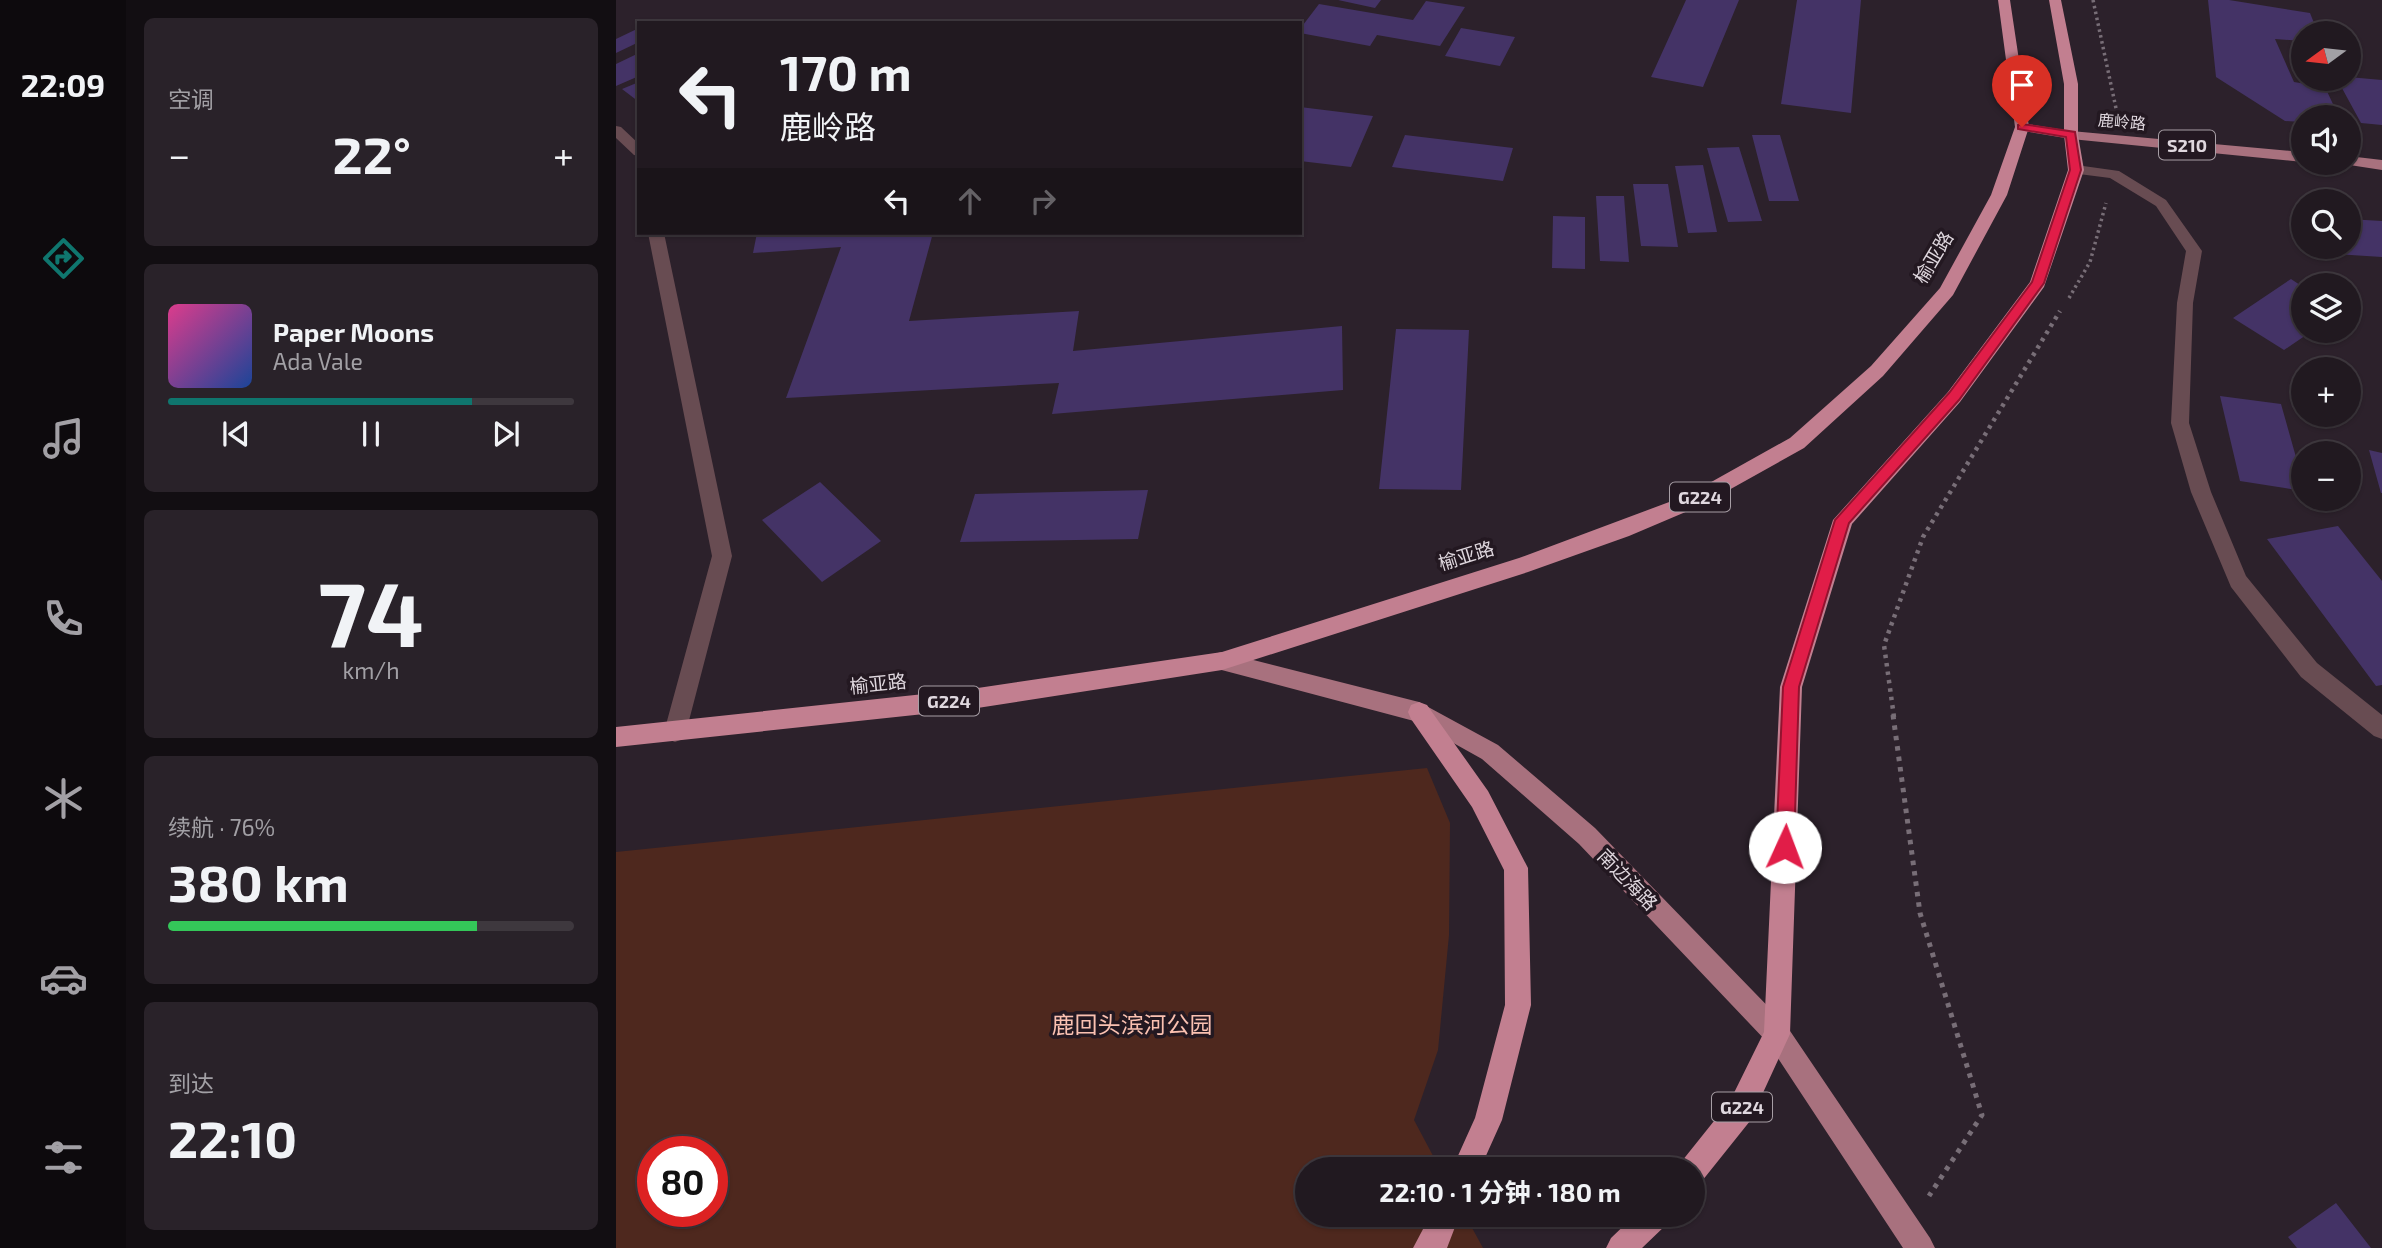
<!DOCTYPE html>
<html lang="zh">
<head>
<meta charset="utf-8">
<style>
  body { margin:0; font-family:"Exo 2","Noto Sans SC",sans-serif; background:#292229; color:#f1f3f6; height:100vh; display:flex; flex-direction:column; font-size:26px; white-space:nowrap }
  * { box-sizing:border-box; margin:0 }
  p { font-size:23px; color:#a2a0a5 }
  .icon { flex:none; width:38px; height:38px; fill:none; stroke:currentColor; stroke-width:2; stroke-linecap:round; stroke-linejoin:round }
  .map { position:relative; flex:1; overflow:hidden }
  .details { display:flex; flex-direction:column; gap:18px; padding:18px; background:#120e12; width:490px }
  .details>* { flex:none }
  .banner { position:absolute; left:21px; top:21px; width:665px; height:214px; border-radius:0px; box-shadow:0 2px 5px #0004,0 0 0 2px #3e383e; background:#211920; color:#f1f3f6; overflow:hidden }
  .needle { width:46px; rotate:255deg }
  .fabs { position:absolute; left:1675px; top:21px; display:grid; gap:14px }
  .fabs a { display:grid; place-items:center; width:70px; height:70px; border-radius:50%; background:#211920; box-shadow:0 2px 5px #0004,0 0 0 2px #3e383e; font-size:35px }
  .speed { position:absolute; left:21px; top:1136px; display:flex; gap:14px; font-size:35px; font-weight:700; text-align:center }
  .speed>* { display:grid; place-content:center; width:91px; height:91px; border-radius:50%; background:#211920; box-shadow:0 2px 5px #0004,0 0 0 2px #3e383e; line-height:1 }
  .speed .limit { border:10px solid #d22; background:#fff; color:#111 }
  .pin { position:absolute; display:grid; place-items:center; width:60px; height:60px; color:#fff; margin:-72px -30px; border-radius:50% 50% 50% 0; rotate:-45deg; box-shadow:0 0 7px #0007 }
  .pin .icon { rotate:45deg }
  .me { position:absolute; width:77px; margin:-38px; rotate:2deg; stroke-linejoin:round; filter:drop-shadow(0 0 5px #0008) }
  .turn { display:flex; align-items:center; gap:24px; height:147px; padding:0 28px; font-size:32px }
  .turn .icon { width:91px; height:91px; stroke-width:2.5 }
  .turn b { display:block; font-size:49px; line-height:60px }
  .lanes { display:flex; align-items:center; height:66px; padding:0 28px; background:#0003; justify-content:center; gap:35px; direction:ltr }
  .lanes .off { opacity:.35 }
  .big { font-size:52px; font-weight:700; line-height:1.1 }
  .details .widget { flex:1; display:flex; flex-direction:column; justify-content:center; gap:10px; min-width:0; padding:0 24px; border-radius:10px; background:#292229 }
  .details .dial { align-items:center; gap:0 }
  .dial b { font-size:91px; line-height:1 }
  .song { display:flex; align-items:center; gap:21px }
  .cover { width:84px; height:84px; border-radius:10px; background:linear-gradient(135deg,hsl(330 70% 55%),hsl(220 70% 35%)) }
  .played { height:7px; border-radius:4px; background:linear-gradient(90deg,#0f766e 75%,#3e383e 75%) }
  .keys { display:flex; justify-content:space-around; direction:ltr }
  .heat { display:flex; justify-content:space-between; align-items:center; font-size:38px; direction:ltr }
  .charge { height:10px; border-radius:5px; background:linear-gradient(90deg,#34c759 76%,#3e383e 0) }
  .trip { position:absolute; left:679px; top:1157px; width:410px; height:70px; border-radius:35px; background:#211920; box-shadow:0 2px 5px #0004,0 0 0 2px #3e383e; font-weight:700; line-height:70px; text-align:center }
  main { display:flex; flex:1; min-height:0 }
  .tab-bar { display:flex; flex-direction:column; width:126px; justify-content:space-around; align-items:center; background:#0d0a0d; color:#a2a0a5 }
  .tab-bar .icon { width:49px; height:49px }
  .tab-bar .current { color:#0f766e }
  .tab-bar b { font-size:32px; color:#f1f3f6 }
  .map>svg:first-child { display:block }
  .green { fill:#4e281e; fill-rule:evenodd }
  .building { fill:#436 }
  .lines { fill:none; stroke-linecap:round; stroke-linejoin:round }
  .path-far2 { stroke:#786e77; stroke-width:3.5; stroke-dasharray:2.5 3.5; stroke-linecap:butt }
  .path-far1 { stroke:#786e77; stroke-width:4.5; stroke-dasharray:3.5 5; stroke-linecap:butt }
  .path { stroke:#786e77; stroke-width:5; stroke-dasharray:4.5 6; stroke-linecap:butt }
  .minor { fill:#684c52; fill-rule:evenodd }
  .major { fill:#a8717e; fill-rule:evenodd }
  .highway { fill:#c27f90; fill-rule:evenodd }
  .route { fill:#e11d48; stroke:#92132f; stroke-width:2 }
  .labels { text-anchor:middle; dominant-baseline:central; stroke-width:7; stroke-linejoin:round; paint-order:stroke }
  .far-street-label { font-size:16px; fill:#dfd7de; stroke:#231821 }
  .shield { fill:#231821; stroke:#a79ea5; stroke-width:2 }
  .shield-label { font-size:18px; font-weight:bold; fill:#dfd7de }
  .street-label { font-size:19px; fill:#dfd7de; stroke:#231821 }
  .near-park-label { font-size:23px; fill:#fac1b1; stroke:#231821 }
</style>
</head>
<body>
<main>
<nav class="tab-bar">
<b>22:09</b>
<svg class="icon current" aria-label="directions" viewBox="0 0 24 24"><path d="M12 3l9 9-9 9-9-9zM9 14v-3h6M13 9l2 2-2 2"/></svg>
<svg class="icon" aria-label="music" viewBox="0 0 24 24"><path d="M9 18V5l10-2v13"/><circle cx="6" cy="18" r="3"/><circle cx="16" cy="16" r="3"/></svg>
<svg class="icon" aria-label="phone" viewBox="0 0 24 24"><path d="M5 4h4l2 5-3 2q2 4 5 5l2-3 5 2v4C11 20 4 13 5 4z"/></svg>
<svg class="icon" aria-label="climate" viewBox="0 0 24 24"><path d="M12 3v18M4 7l16 10M4 17L20 7"/></svg>
<svg class="icon" aria-label="car" viewBox="0 0 24 24"><path d="M5 17H2v-5l4-1 3-4h7l3 4 3 1v5h-3M9 17h6M6 11h13"/><circle cx="7" cy="17" r="2"/><circle cx="17" cy="17" r="2"/></svg>
<svg class="icon" aria-label="filters" viewBox="0 0 24 24"><path d="M4 7h16M4 17h16"/><circle cx="9" cy="7" r="2"/><circle cx="15" cy="17" r="2"/></svg>
</nav>
<section class="details">
<div class="widget"><p>空调</p>
<div class="heat"><a>−</a><b class="big">22°</b><a>+</a></div>
</div>
<div class="widget">
<div class="song"><i class="cover"></i><div><b>Paper Moons</b><p>Ada Vale</p></div></div>
<div class="played"></div>
<div class="keys"><svg class="icon" aria-label="previous" viewBox="0 0 24 24"><path d="M18 5L8 12l10 7zM5 5v14"/></svg><svg class="icon" aria-label="pause" viewBox="0 0 24 24"><path d="M8 5v14M16 5v14"/></svg><svg class="icon" aria-label="next" viewBox="0 0 24 24"><path d="M6 5l10 7-10 7zM19 5v14"/></svg></div>
</div>
<div class="widget dial"><b>74</b><p>km/h</p></div>
<div class="widget"><p>续航 · 76%</p><b class="big">380 km</b><div class="charge"></div></div>
<div class="widget"><p>到达</p><b class="big">22:10</b></div>
</section>
<div class="map">
<svg width="1766" height="1248" viewBox="0 0 1766 1248">
  <rect width="100%" height="100%" fill="#2c212b"/>
  <path class="green" d="M811 768 834 823 833 935 822 1050 798 1120 824 1169H691V1214L849 1215 867 1248H0V852ZM37 1152H96V1211H37Z"/>
  <path class="building" d="M722 0H765L759 8Z
    M1070 0H1123L1087 87 1035 77Z
    M1181 0H1245L1235 113 1165 104Z
    M1592 0H1613L1694 13 1702 33H1687V41L1659 39 1678 82 1709 87 1723 117H1687V122L1669 121 1600 77Z
    M810 1 849 7 824 46 761 35 754 46 684 33V29L703 4 797 20Z
    M23 28V42L0 53V39Z
    M845 28 899 37 884 66 829 56Z
    M23 53V76L0 86V64Z
    M1732 77 1766 80V125L1745 123 1721 79Z
    M23 82V102L6 89Z
    M684 107 757 116 735 167 684 161Z
    M789 135 897 148 887 181 776 167Z
    M1136 135H1164L1183 201H1153Z
    M1123 147 1146 221 1112 222 1091 148Z
    M1087 165 1101 232 1072 233 1059 166Z
    M1017 184H1052L1062 247 1025 246Z
    M980 196H1008L1013 262 984 261Z
    M937 216 969 217V269L936 268Z
    M1732 219 1766 221V257L1719 254 1715 247H1732Z
    M141 233H317L293 321 463 311 457 351 726 326 727 390 436 414 443 383 170 398 225 247 137 253Z
    M1675 279 1687 287V331H1696L1668 350 1617 318Z
    M780 329 853 330 845 490 763 489Z
    M1604 396 1665 404 1687 482V491L1624 481Z
    M1753 450 1766 453V493H1765Z
    M204 482 265 541 206 582 146 520Z
    M532 490 522 539 344 542 359 494Z
    M1722 526 1766 581V685L1760 686 1651 539Z
    M1720 1203 1755 1248H1681L1672 1237Z"/>
  <g class="lines">
    <path class="path-far2" d="M1477 0 1501 113
      M1453 298 1474 262 1490 203"/>
    <path class="path-far1" d="M1278 717 1268 645 1307 537 1444 311"/>
    <path class="path" d="M1277 715 1304 913 1366 1115 1313 1196"/>
    <path class="minor" d="M0 126 5 127 23 144V156L18 155 0 138Z
      M1460 165 1503 171 1550 200 1586 251 1577 303 1573 423 1595 492 1630 576 1701 663 1766 715V739L1758 736 1685 677 1615 587 1575 492 1555 423 1561 303 1570 251 1540 206 1494 178 1455 173 1452 170Z
      M32 233H48L116 556 70 732 67 739 59 742 51 739 48 732 96 556Z"/>
    <path class="major" d="M1406 123 1455 131 1687 152V162L1455 139 1401 130 1399 127Z
      M1732 156 1766 160V170L1727 164 1732 163Z
      M606 652 803 702 882 745 979 828 1170 1025 1314 1238 1319 1248H1287L1152 1043 963 844 866 759 798 721 598 668 595 661 598 654Z"/>
    <path class="highway" d="M1382 0H1394L1413 127 1391 195 1337 295 1267 376 1188 448 1086 505 1013 536 912 572 606 670 355 709 0 747V727L355 689 606 652 903 558 1072 495 1174 438 1255 366 1324 288 1375 195 1399 127Z
      M1433 0H1445L1462 84V135L1468 170 1428 287 1344 402 1236 524 1186 687 1174 1034 1134 1121 1086 1181 1076 1185V1169H1063L1066 1161 1114 1101 1148 1032 1164 687 1217 520 1332 392 1414 282 1452 170 1448 135V84Z
      M803 702 811 705 872 791 912 868 915 1005 886 1120 864 1169H836L859 1118 889 1005 888 870 856 807 795 719 792 712 795 705Z
      M815 1214H844L831 1248H797Z
      M1020 1214H1055L1051 1224 1026 1248H990L995 1238Z"/>
  </g>
  <path class="route" d="M1406 124 1459 132 1465 170 1428 283 1343 400 1233 523 1183 687 1178 847 1175 853 1169 856 1162 853 1160 847 1167 687 1219 520 1333 393 1416 282 1454 170 1450 137 1402 129V125Z"/>
  <g class="labels">
    <g class="far-street-label">
      <text transform="translate(1506 121) rotate(5)">鹿岭路</text>
    </g>
    <g class="shield">
      <rect x="1543" y="130.5" width="56" height="29" rx="5"/>
      <rect x="1054" y="482.5" width="60" height="29" rx="5"/>
      <rect x="303" y="686.5" width="60" height="29" rx="5"/>
      <rect x="1096" y="1092.5" width="60" height="29" rx="5"/>
    </g>
    <g class="shield-label">
      <text x="1571" y="145">S210</text>
      <text x="1084" y="497">G224</text>
      <text x="333" y="701">G224</text>
      <text x="1126" y="1107">G224</text>
    </g>
    <g class="street-label">
      <text transform="translate(1317 257) rotate(-59)">榆亚路</text>
      <text transform="translate(850 555) rotate(-17)">榆亚路</text>
      <text transform="translate(262 683) rotate(-6)">榆亚路</text>
      <text transform="translate(1012 879) rotate(46)">南边海路</text>
    </g>
    <g class="near-park-label">
      <text x="516" y="1024">鹿回头滨河公园</text>
    </g>
  </g>
</svg>
<div class="fabs">
<a><svg class="needle" viewBox="-14 -14 28 28"><path d="M0-13l5 13h-10z" fill="#e53935"/><path d="M0 13l5-13h-10z" fill="#a2a0a5"/></svg></a>
<a><svg class="icon" aria-label="sound" viewBox="0 0 24 24"><path d="M4 9h4l5-4v14l-5-4H4zM17 9q2 3 0 6"/></svg></a>
<a><svg class="icon" aria-label="search" viewBox="0 0 24 24"><circle cx="10" cy="10" r="6"/><path d="M15 15l6 6"/></svg></a>
<a><svg class="icon" aria-label="layers" viewBox="0 0 24 24"><path d="M12 4l9 5-9 5-9-5zM3 14l9 5 9-5"/></svg></a>
<a>+</a>
<a>−</a>
</div>
<div class="speed"><div class="limit">80</div></div>
<div class="pin" style="left:1406px;top:127px;background:#d93025"><svg class="icon" aria-label="arrive" viewBox="0 0 24 24"><path d="M6 21V4h12l-3 4 3 4H6"/></svg></div>
<svg class="me" style="left:1169px;top:847px" viewBox="-20 -20 40 40"><circle r="19" fill="#fff"/><path d="M0-13L10 11 0 6-10 11z" fill="#e11d48"/></svg>
<div class="trip">22:10 · 1 分钟 · 180 m</div>
<div class="banner">
<div class="turn"><svg class="icon" aria-label="left" viewBox="0 0 24 24"><path d="M17 20v-9H6M10 6l-5 5 5 5"/></svg><div><b>170 m</b>鹿岭路</div></div>
<div class="lanes"><svg class="icon" aria-label="left" viewBox="0 0 24 24"><path d="M17 20v-9H6M10 6l-5 5 5 5"/></svg><svg class="icon off" aria-label="ahead" viewBox="0 0 24 24"><path d="M12 20V5M6 11l6-6 6 6"/></svg><svg class="icon off" aria-label="right" viewBox="0 0 24 24"><path d="M7 20v-9h11M14 6l5 5-5 5"/></svg></div>
</div>
</div>
</main>
</body>
</html>
